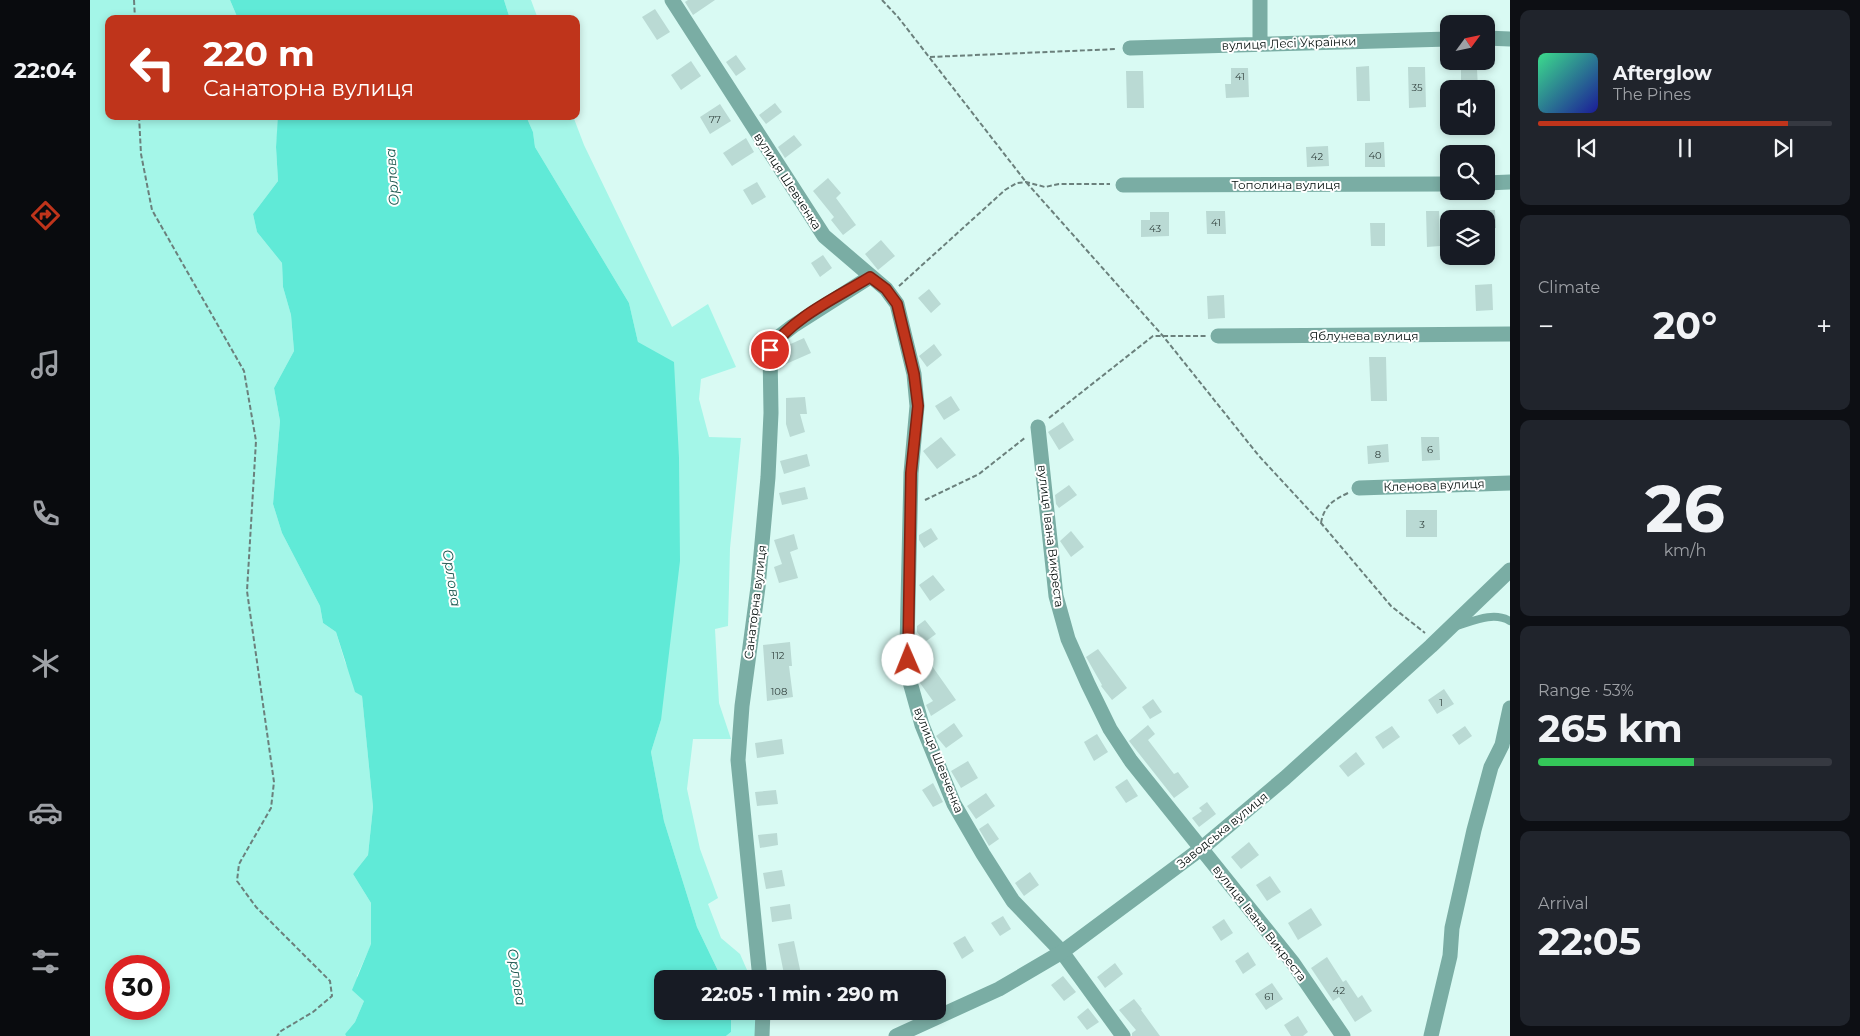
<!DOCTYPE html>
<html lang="en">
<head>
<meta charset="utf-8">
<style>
  body { margin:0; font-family:Montserrat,sans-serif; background:#20242c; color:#f1f3f6; height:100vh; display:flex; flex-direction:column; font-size:19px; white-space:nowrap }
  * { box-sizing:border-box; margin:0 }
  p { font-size:16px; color:#9ea1a6 }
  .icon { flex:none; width:28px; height:28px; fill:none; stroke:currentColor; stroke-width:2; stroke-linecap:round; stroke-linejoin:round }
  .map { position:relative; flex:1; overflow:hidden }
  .panel { display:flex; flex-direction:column; gap:10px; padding:10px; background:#0d0f14; width:350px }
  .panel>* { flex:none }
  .guide { position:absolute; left:15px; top:15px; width:475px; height:105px; border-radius:10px; box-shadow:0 2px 8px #0003; background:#bf341b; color:#fff; overflow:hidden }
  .needle { width:32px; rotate:57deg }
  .controls { position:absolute; left:1350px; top:15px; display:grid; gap:10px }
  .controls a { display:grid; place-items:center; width:55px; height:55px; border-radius:10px; background:#171b24; box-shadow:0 2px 8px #0003; font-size:25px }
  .speed { position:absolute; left:15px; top:955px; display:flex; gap:10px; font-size:25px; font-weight:700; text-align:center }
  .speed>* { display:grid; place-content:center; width:65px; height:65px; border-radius:50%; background:#171b24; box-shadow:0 2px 8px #0003; line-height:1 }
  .speed .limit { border:8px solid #d22; background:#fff; color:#111 }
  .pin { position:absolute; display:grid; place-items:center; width:42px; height:42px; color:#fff; margin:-21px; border:2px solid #fff; border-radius:50%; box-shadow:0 1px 5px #0007 }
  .me { position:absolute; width:55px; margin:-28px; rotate:359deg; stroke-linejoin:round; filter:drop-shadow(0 0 4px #0008) }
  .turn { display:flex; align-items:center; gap:18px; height:105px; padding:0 15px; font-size:22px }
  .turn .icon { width:65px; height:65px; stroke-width:2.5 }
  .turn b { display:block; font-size:35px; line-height:42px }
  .big { font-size:38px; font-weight:700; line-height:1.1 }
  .panel .card { flex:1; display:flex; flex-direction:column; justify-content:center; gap:8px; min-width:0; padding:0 18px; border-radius:10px; background:#20242c }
  .panel .dial { align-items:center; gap:0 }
  .dial b { font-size:65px; line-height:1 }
  .song { display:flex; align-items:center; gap:15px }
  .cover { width:60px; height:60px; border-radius:8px; background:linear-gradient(135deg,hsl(150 70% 55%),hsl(240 70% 35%)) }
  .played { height:5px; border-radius:2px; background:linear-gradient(90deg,#bf341b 85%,#363941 85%) }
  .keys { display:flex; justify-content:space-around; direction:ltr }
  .heat { display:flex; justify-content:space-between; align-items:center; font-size:28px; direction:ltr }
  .charge { height:8px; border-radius:4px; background:linear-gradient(90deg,#34c759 53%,#363941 0) }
  .trip { position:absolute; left:564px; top:970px; width:292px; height:50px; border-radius:10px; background:#171b24; box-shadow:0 2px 8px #0003; font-weight:700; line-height:50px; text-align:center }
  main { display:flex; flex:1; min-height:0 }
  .tab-bar { display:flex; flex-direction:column; width:90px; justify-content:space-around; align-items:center; background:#090b0e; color:#9ea1a6 }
  .tab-bar .icon { width:35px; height:35px }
  .tab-bar .on { color:#bf341b }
  .tab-bar b { font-size:22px; color:#f1f3f6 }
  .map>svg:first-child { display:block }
  .green { fill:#a4f6e8; fill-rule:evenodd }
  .water { fill:#60ead7 }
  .building { fill:#badad4 }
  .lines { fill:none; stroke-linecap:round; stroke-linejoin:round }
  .path { stroke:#6b807c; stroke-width:2; stroke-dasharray:5 2.5; stroke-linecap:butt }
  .service { stroke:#7aada4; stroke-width:8 }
  .minor { stroke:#7aada4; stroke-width:15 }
  .tertiary { stroke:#7aada4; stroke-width:15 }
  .route-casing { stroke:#7c2212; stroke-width:12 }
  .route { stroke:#bf341b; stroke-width:9 }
  .labels { text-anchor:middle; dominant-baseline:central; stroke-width:4; stroke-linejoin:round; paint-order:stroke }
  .number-label { font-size:10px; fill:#32413e }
  .street-label { font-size:12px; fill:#040e0c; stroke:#fff }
  .water-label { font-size:14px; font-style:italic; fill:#225b53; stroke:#fff }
</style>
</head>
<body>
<main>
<nav class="tab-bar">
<b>22:04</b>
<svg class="icon on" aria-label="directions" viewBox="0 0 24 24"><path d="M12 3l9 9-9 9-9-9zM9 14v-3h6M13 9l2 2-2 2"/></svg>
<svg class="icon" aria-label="music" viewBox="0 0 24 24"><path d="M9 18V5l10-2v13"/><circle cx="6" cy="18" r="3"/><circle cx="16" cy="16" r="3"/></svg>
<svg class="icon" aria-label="phone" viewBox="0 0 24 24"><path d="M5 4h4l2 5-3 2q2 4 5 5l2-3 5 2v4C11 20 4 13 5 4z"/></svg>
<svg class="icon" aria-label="climate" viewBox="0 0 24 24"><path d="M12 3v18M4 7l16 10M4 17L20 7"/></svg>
<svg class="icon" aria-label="car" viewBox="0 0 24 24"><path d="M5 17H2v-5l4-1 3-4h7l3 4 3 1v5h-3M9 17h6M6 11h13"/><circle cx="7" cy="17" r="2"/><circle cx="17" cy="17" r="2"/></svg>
<svg class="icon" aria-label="filters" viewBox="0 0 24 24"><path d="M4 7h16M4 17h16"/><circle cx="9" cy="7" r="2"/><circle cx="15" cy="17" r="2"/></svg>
</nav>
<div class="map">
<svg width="1420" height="1036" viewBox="0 0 1420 1036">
  <rect width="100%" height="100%" fill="#d9faf3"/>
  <path class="green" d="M0 0H140L148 19H19V116L189 117 186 147 188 181 163 214 167 232 192 263 193 287 201 315 204 351 184 388 190 421 183 504 192 533 230 606 233 623 246 632 255 662 272 696 283 807 278 855 263 874 281 903V945L267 976 274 1001 265 1022 255 1034 256 1036H0ZM26 966H69V1009H26Z
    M414 0H441L448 19H420Z
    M436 116H483L494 145 582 327 618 304 646 367 611 379 609 399 619 437 651 438 640 548 638 626 625 629 629 703 641 739H603L597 789 610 849 628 898 618 904 631 938 650 954 661 979H632L607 927 574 821 561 752 571 720 548 342 539 303 445 147 443 132Z
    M641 1011H667L671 1036H636L641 1032Z"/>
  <path class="water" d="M140 0H414L420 19H148Z
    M188 116H436L443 132 445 147 539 303 548 342 584 362 589 458 590 561 571 720 561 752 574 821 607 927 632 979H572V1011H641V1032L636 1036H256L255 1034 265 1022 274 1001 262 990 281 944V903L263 874 278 855 283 807 272 696 265 692 246 632 233 623 230 606 192 533 183 504 190 421 184 388 204 351 201 315 193 287 192 263 167 232 163 214 188 181 186 147Z"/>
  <path class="building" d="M598 0H625L603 15 595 2Z
    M565 9 580 32 567 40 552 17Z
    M646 55 656 69 646 76 636 62Z
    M601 61 611 76 591 90 581 75Z
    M1279 66 1280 101H1267L1266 67Z
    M1318 67H1335L1336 107 1319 108Z
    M1141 68H1158L1159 97 1136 98 1135 84H1141Z
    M1371 69H1387L1388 89H1371Z
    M1036 71H1053L1054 108H1037Z
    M685 103 692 112 676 124 669 115Z
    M630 104 641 121 620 134 610 117Z
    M704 135 712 145 695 158 688 147Z
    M656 138 664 152 642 166 633 153Z
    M1294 142 1295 167H1275V143Z
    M1238 146 1239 166 1217 167 1216 147Z
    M738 178 751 193 746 198 766 225 753 235 741 220 744 217 723 191Z
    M667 182 676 197 662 205 653 190Z
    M1396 210H1405L1406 228H1396Z
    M1116 211H1135L1136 234H1117Z
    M1336 211H1349L1350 246 1337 247Z
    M1060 212H1079V236L1051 237V220H1060Z
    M1280 223H1295V246H1281Z
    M791 240 805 256 788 270 775 254Z
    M733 255 742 268 730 277 721 263Z
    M1402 284 1403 310 1386 311 1385 285Z
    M839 289 851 304 841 313 828 298Z
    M1134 295 1135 318 1118 319 1117 296Z
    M714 338 721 353 696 364 691 351 694 347Z
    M844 344 852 355 837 367 829 356Z
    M1279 357H1296L1297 401H1281Z
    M861 396 870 410 854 420 845 406Z
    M715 397 717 414H710L715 432 700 437 696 424V398Z
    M973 422 984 440 969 450 958 432Z
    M851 437 866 455 847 469 833 451Z
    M1331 437H1349L1350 460 1332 461Z
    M1298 444 1299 462 1278 464 1277 446Z
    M717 454 720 466 694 474 690 461Z
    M979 485 987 495 969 508 966 504 965 495Z
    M715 487 718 499 692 505 689 493Z
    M1316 510H1347V537H1316Z
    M841 528 848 539 834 548 829 540V535Z
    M981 531 994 547 981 557 970 541Z
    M704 534 708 549 700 552 708 578 689 583 684 567 692 564 684 540Z
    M843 575 855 590 840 601 829 585Z
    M835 620 846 634 835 642 827 632V626Z
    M700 642 702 666H699L703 697 677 701 673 645Z
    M1008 649 1037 688 1022 700 1011 686 1012 685 996 657Z
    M842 666 866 700 841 716 836 705 843 701 830 683 828 676Z
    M1354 689 1364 704 1347 714 1338 700Z
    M1063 699 1072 712 1060 719 1052 707Z
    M864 723 873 736 856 748 846 736Z
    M1058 725 1065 734 1058 740 1084 774 1088 772 1099 787 1084 798 1039 741Z
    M1302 726 1310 737 1293 749 1285 737Z
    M1375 726 1382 736 1369 745 1362 735Z
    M1007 734 1018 752 1004 761 994 742Z
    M692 739 694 754 667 758 665 743Z
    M1266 752 1275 764 1258 777 1249 766Z
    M878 761 888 778 871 788 861 771Z
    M1037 779 1048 796 1036 803 1025 787Z
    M843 783 853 802 843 807 832 790Z
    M686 790 688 804 667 806 665 792Z
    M896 793 905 806 886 819 877 806Z
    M1117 802 1126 814 1109 827 1102 818 1112 811 1109 808Z
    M898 823 909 839 899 846 889 829Z
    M687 833 688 845 670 848 668 835Z
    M1159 842 1169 855 1151 869 1141 857Z
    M692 870 695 886 676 889 673 873Z
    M940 872 949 885 934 896 925 883Z
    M1180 876 1191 892 1177 901 1166 885Z
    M700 904 702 919 682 922 680 907Z
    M1221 908 1232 925 1208 940 1198 923Z
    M913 916 921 929 910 936 901 923Z
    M1134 919 1143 933 1131 941 1122 927Z
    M875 936 884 951 872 959 863 943Z
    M704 941 712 979H695L688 944Z
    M1158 952 1166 965 1153 974 1145 961Z
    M1237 957 1253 982 1256 980 1268 998 1272 995 1282 1011 1265 1022 1249 997 1243 1001 1221 968Z
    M1025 963 1033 974 1015 988 1007 977Z
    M973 976 986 992 974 1001 961 985Z
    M1182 983 1193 999 1176 1010 1165 994Z
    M1044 999 1052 1009 1051 1010 1070 1036H1042V1033L1046 1030 1029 1010Z
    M998 1008 1009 1022 997 1030 987 1017Z
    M1208 1016 1218 1032 1213 1036H1201L1194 1025Z"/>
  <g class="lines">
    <path class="path" d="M44 0 45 19
      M792 0 808 17 936 182 1073 336 1169 456 1231 523 1301 606 1335 633
      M840 57 1027 49
      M49 116 51 154 62 210 154 371 166 441 157 591 184 782 181 808 149 864 147 881 166 907 240 981 242 996 223 1012 191 1031 187 1036
      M809 286 915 190 927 183 936 182 955 187 969 184H1020
      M959 418 1063 336H1116
      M835 500 889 474 936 437
      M1231 523C1234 506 1243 500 1258 493"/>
    <path class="service" d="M1367 626C1383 621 1404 611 1420 621"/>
    <path class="minor" d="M582 0 734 236 796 289 807 304 824 374 827 406 821 473 817 646 818 675 832 725 864 804 893 854 923 901 972 952 1033 1036
      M1396 38 1420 39
      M1170 43V0
      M1040 48 1359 39
      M1396 183 1420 182
      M1033 185 1359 184
      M1128 336 1420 334
      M948 427 966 596 978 639 998 684 1020 729 1041 761 1203 963 1253 1036
      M1269 488 1420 483
      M670 979 648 760 652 706 668 587 678 477 681 413 680 350 690 336 703 326 780 277
      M672 1036 673 1011
      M1341 1036 1360 956 1362 928 1384 830 1401 767 1412 745 1420 708"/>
    <path class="tertiary" d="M806 1036 909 989 972 952 1112 848 1195 778 1341 646 1420 570"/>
  </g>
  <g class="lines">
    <g class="route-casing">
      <path id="route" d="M680 350C703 317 746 298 780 277L796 289 807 304 824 374 828 406 821 473 818 660"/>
    </g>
    <use href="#route" class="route"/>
  </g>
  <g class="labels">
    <g class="number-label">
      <text x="1150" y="76">41</text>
      <text x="1327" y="87">35</text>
      <text x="625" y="119">77</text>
      <text x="1285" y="155">40</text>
      <text x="1227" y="156">42</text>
      <text x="1126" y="222">41</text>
      <text x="1065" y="228">43</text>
      <text x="1340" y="449">6</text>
      <text x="1288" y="454">8</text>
      <text x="1332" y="524">3</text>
      <text x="688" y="655">112</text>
      <text x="689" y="691">108</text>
      <text x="1351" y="702">1</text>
      <text x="1249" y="990">42</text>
      <text x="1179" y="996">61</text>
    </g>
    <g class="street-label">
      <text transform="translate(1199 43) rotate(-2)">вулиця Лесі Українки</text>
      <text transform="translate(698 181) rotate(57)">вулиця Шевченка</text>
      <text x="1196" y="184">Тополина вулиця</text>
      <text x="1274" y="335">Яблунева вулиця</text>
      <text transform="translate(1344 485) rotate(-2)">Кленова вулиця</text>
      <text transform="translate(961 536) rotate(83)">вулиця Івана Викреста</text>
      <text transform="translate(665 602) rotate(-83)">Санаторна вулиця</text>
      <text transform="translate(849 760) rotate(68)">вулиця Шевченка</text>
      <text transform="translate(1132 830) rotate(-39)">Заводська вулиця</text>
      <text transform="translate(1170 923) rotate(52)">вулиця Івана Викреста</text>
    </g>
    <g class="water-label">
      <text transform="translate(302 177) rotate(-94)">Орлова</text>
      <text transform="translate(362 578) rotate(81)">Орлова</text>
      <text transform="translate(427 977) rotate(81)">Орлова</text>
    </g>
  </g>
</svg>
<div class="controls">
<a><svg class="needle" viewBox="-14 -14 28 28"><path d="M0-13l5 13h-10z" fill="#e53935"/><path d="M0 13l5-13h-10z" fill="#9ea1a6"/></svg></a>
<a><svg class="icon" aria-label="sound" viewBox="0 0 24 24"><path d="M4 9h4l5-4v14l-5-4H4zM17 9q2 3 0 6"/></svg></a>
<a><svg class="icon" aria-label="search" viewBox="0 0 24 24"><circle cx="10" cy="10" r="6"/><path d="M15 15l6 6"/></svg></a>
<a><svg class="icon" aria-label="layers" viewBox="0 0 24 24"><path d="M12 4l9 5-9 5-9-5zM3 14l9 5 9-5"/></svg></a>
</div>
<div class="speed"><div class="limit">30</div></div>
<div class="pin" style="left:680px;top:350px;background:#d93025"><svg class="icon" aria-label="arrive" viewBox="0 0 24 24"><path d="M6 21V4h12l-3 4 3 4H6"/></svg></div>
<svg class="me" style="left:818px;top:660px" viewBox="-20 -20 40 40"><circle r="19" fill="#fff"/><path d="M0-13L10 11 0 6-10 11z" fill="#bf341b"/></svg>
<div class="trip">22:05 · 1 min · 290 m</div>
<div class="guide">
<div class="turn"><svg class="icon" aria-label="left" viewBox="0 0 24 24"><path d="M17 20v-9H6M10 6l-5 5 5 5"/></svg><div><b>220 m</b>Санаторна вулиця</div></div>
</div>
</div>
<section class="panel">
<div class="card">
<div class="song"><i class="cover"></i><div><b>Afterglow</b><p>The Pines</p></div></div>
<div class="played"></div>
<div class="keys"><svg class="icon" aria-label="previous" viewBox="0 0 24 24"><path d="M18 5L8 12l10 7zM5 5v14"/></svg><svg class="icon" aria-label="pause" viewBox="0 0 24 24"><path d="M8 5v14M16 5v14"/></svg><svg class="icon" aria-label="next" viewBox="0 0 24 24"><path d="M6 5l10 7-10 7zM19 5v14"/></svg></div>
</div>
<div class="card"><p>Climate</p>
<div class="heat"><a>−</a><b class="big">20°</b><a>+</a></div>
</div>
<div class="card dial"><b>26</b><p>km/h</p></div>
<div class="card"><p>Range · 53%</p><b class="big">265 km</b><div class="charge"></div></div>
<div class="card"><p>Arrival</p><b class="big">22:05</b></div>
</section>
</main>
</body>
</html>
